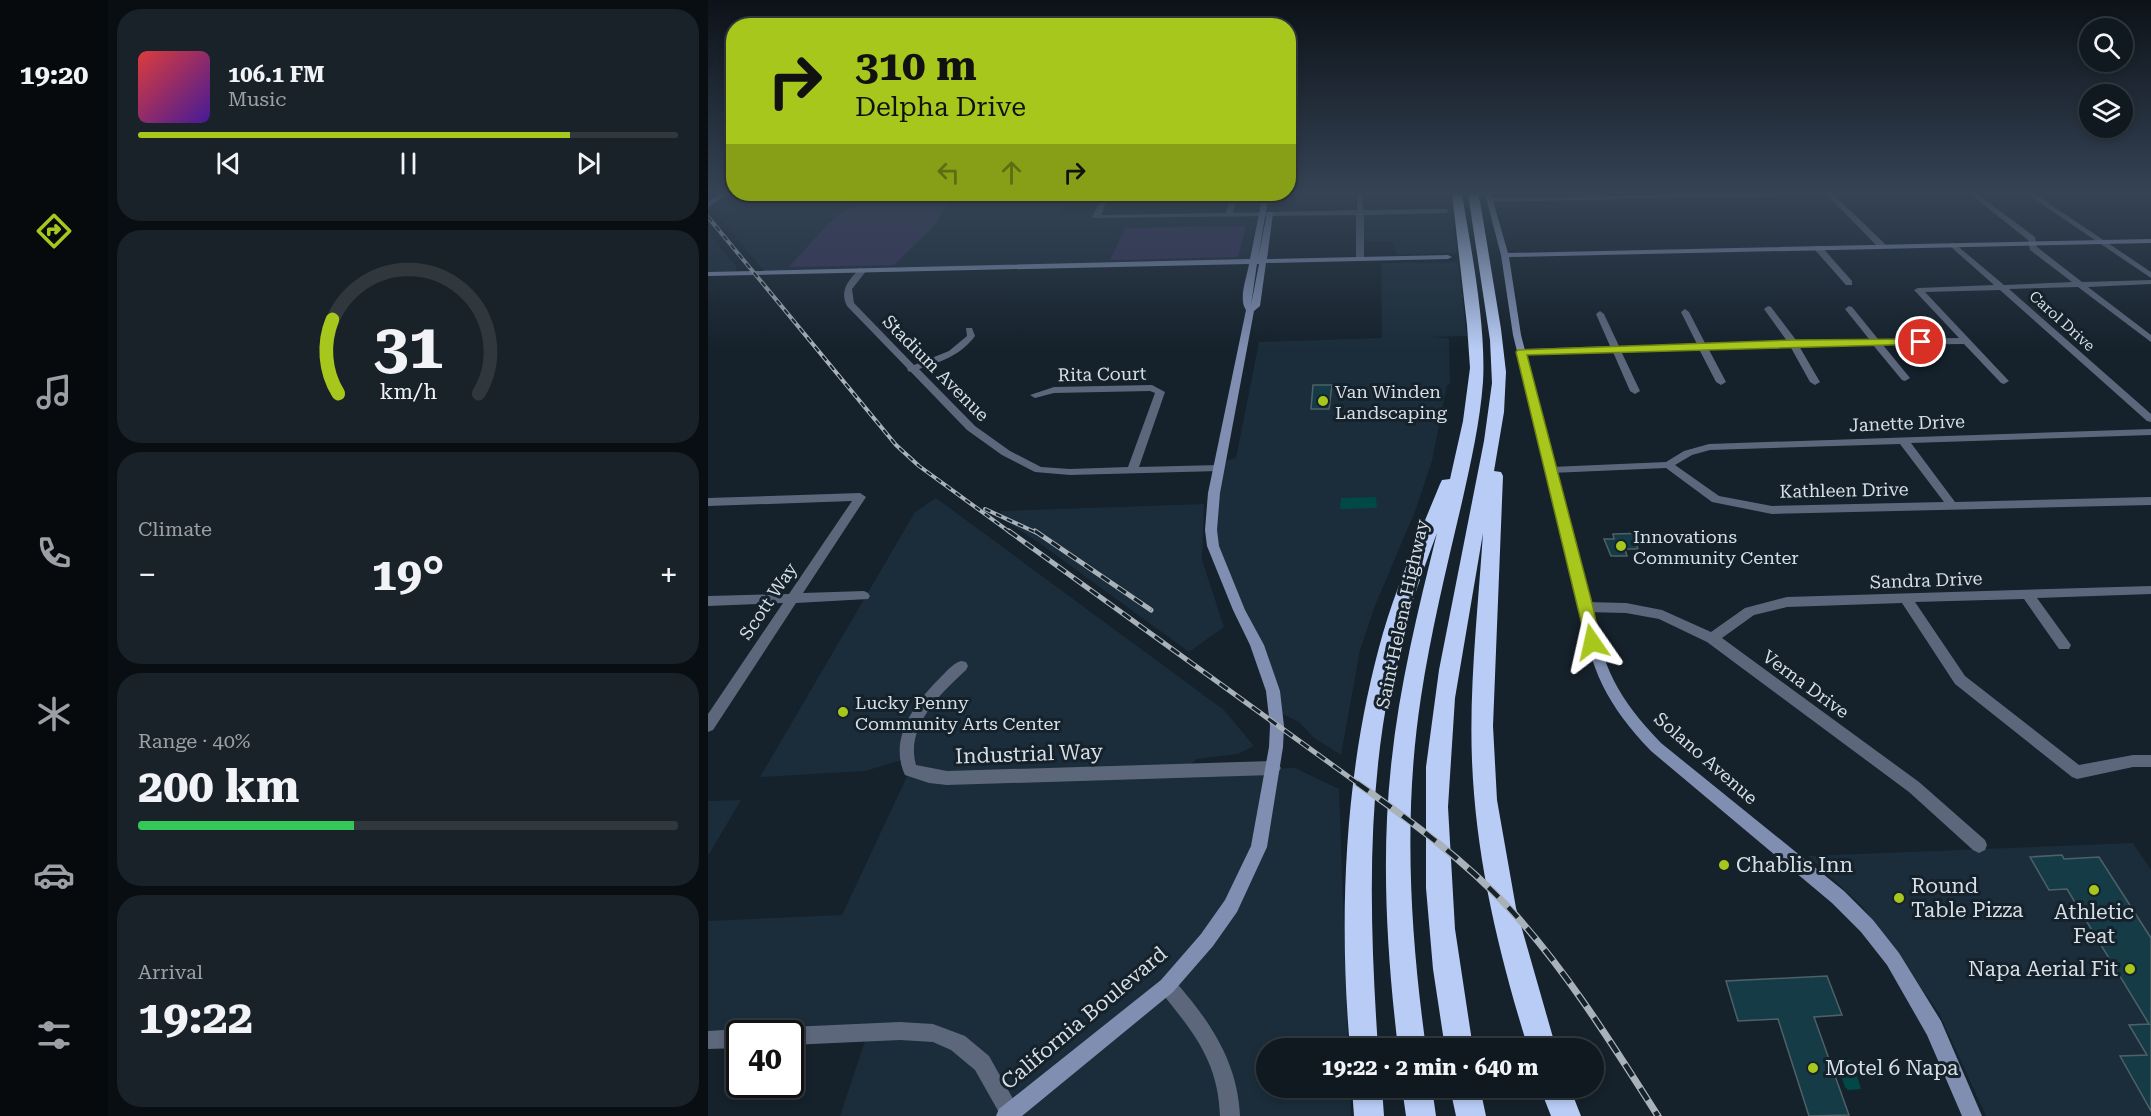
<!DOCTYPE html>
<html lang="en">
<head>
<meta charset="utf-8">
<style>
  body { margin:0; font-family:"Roboto Serif",serif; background:#192229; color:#f1f3f6; height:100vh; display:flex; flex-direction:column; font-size:22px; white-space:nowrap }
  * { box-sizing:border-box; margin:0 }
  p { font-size:20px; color:#9ca0a5 }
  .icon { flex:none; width:33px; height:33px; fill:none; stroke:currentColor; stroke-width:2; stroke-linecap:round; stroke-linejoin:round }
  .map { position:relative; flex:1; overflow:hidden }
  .panel { display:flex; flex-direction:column; gap:9px; padding:9px; background:#090e12; width:600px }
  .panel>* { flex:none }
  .guide { position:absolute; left:18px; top:18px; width:570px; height:183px; border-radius:24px; box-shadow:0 3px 9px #0003,0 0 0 2px #30383e; background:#a8c71d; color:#111; overflow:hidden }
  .buttons { position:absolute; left:1371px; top:18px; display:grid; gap:12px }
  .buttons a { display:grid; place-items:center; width:54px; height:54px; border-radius:50%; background:#101920; box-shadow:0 3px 9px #0003,0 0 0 2px #30383e; font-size:30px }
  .speed { position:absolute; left:18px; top:1020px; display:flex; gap:12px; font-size:30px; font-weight:700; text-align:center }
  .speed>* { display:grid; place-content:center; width:78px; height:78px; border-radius:50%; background:#101920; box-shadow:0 3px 9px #0003,0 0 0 2px #30383e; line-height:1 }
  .speed .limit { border:3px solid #111; border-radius:9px; background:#fff; color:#111 }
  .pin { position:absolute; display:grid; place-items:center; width:51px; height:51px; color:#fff; margin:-26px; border:3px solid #fff; border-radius:50%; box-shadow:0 2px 6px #0007 }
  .me { position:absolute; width:66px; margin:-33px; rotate:349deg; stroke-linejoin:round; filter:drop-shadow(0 0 4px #0008) }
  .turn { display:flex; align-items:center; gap:21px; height:126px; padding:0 30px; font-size:27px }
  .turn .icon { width:78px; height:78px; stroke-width:2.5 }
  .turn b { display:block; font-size:42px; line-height:51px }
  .lanes { display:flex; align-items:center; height:57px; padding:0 30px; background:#0003; justify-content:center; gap:30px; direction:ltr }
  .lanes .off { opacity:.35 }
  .big { font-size:45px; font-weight:700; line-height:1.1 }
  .panel .tile { flex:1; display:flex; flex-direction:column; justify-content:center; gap:9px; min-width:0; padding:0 21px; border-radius:24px; background:#192229 }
  .panel .dial { align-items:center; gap:0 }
  .dial svg { height:156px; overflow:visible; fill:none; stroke:#30383e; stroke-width:7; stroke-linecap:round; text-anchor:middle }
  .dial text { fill:#f1f3f6; stroke:none }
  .song { display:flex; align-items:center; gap:18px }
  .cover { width:72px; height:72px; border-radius:9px; background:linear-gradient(135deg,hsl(0 70% 55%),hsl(260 70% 35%)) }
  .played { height:6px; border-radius:3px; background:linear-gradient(90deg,#a8c71d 80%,#30383e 80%) }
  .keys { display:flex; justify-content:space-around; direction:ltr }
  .heat { display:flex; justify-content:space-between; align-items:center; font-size:33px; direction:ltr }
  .charge { height:9px; border-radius:4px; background:linear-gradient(90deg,#34c759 40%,#30383e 0) }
  .trip { position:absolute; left:548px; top:1038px; width:348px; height:60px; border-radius:30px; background:#101920; box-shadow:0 3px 9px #0003,0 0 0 2px #30383e; font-weight:700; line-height:60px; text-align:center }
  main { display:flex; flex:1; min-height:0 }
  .tab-bar { display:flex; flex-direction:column; width:108px; justify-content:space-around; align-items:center; background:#060a0d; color:#9ca0a5 }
  .tab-bar .icon { width:42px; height:42px }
  .tab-bar .on { color:#a8c71d }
  .tab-bar b { font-size:27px; color:#f1f3f6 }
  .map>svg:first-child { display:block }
  .built { fill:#1b2d3a }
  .green { fill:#3a345d }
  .water { fill:#004947 }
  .building { fill:#153c46; stroke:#4e6167; stroke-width:1.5 }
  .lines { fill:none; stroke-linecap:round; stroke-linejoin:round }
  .street { fill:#5d677c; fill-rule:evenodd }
  .secondary { fill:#808fb1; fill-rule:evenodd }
  .highway { fill:#b8ccf5; fill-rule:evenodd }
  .rail-far2-casing { stroke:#a9b2b9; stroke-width:4 }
  .rail-far1-casing { stroke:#a9b2b9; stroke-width:5 }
  .rail-casing { stroke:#a9b2b9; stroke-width:7 }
  .rail-far2 { stroke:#15212b; stroke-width:2; stroke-dasharray:6; stroke-linecap:butt }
  .rail-far1 { stroke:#15212b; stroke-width:3; stroke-dasharray:10; stroke-linecap:butt }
  .rail { stroke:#15212b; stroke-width:4.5; stroke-dasharray:14; stroke-linecap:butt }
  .route { fill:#a8c71d; stroke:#6d8113; stroke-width:1.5 }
  .poi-dot { fill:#a8c71d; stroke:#15212b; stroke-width:2 }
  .labels { text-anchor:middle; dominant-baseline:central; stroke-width:6; stroke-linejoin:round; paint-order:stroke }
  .far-street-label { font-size:15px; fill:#d7dfe5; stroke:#15212b }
  .street-label { font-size:18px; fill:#d7dfe5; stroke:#15212b }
  .poi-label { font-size:18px; fill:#d7dfe5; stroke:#15212b; text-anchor:start }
  .near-street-label { font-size:21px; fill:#d7dfe5; stroke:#15212b }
  .near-poi-label { font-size:21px; fill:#d7dfe5; stroke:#15212b; text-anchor:start }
</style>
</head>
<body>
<main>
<nav class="tab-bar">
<b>19:20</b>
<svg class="icon on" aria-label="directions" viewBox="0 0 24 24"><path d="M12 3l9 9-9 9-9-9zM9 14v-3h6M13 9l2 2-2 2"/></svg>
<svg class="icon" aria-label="music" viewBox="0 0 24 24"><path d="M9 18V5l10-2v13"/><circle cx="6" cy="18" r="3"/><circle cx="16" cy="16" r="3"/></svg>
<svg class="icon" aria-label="phone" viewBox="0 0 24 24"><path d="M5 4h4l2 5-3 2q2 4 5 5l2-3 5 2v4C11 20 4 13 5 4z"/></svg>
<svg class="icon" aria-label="climate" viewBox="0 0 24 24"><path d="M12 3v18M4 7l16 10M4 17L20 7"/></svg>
<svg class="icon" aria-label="car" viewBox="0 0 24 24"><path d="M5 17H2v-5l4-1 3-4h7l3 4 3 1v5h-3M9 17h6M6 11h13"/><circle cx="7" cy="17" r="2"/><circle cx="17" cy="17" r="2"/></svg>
<svg class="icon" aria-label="filters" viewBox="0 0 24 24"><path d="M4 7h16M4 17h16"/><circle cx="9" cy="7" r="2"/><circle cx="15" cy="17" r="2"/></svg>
</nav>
<section class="panel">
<div class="tile">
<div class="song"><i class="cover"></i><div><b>106.1 FM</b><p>Music</p></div></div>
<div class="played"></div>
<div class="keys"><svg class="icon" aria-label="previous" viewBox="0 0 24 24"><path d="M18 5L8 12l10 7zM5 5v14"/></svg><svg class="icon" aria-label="pause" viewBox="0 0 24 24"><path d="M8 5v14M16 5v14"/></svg><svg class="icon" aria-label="next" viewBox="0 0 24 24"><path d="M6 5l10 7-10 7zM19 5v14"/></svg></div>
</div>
<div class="tile dial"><svg viewBox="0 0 100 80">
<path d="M14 69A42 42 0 1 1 86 69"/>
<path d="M14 69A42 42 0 0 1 11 31" stroke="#a8c71d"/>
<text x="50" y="56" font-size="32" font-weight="700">31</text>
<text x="50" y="72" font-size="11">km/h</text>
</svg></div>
<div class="tile"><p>Climate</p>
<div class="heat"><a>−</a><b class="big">19°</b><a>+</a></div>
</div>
<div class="tile"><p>Range · 40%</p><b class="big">200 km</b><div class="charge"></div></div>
<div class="tile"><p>Arrival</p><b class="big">19:22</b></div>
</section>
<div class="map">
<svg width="1443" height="1116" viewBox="0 0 1443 1116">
  <rect width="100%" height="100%" fill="#15212b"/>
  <path class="built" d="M16 194H276L272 199 363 198 350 215H554L546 261 57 272 16 223 0 208V205Z
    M743 212 749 253 689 255 684 241H656V214Z
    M0 233 28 266 29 273 0 274Z
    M750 262 759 336 724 337 741 338 742 384 739 385 724 461 708 509 666 608 652 650 633 755 606 738 591 722 567 710 505 546 513 462 528 458 551 342 674 338 673 263Z
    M228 498 516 710 546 746 530 754 489 759 475 770 587 768 631 789 640 1048H558V1088H642L643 1116H132L160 1032 32 1034 0 1040V921L134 915 202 770 197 759 157 771 52 777 207 512Z
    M496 504 494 560 516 627 481 652 330 542 296 520 292 511Z
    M33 800 0 856V801Z
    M1425 843 1443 870V1116H1278L1231 1013 1154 906 1100 856Z"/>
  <path class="green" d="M245 198 225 227 186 265 81 267 120 224 152 199Z
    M538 226 530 257 402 260 417 228Z"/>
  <path class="water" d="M668 497 669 508 632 509 633 498Z
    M1142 1060 1145 1062 1153 1089 1140 1090 1137 1087 1129 1063 1130 1061Z"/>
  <path class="building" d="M605 385H624L621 409H603Z
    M942 533 946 543H928L930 549H917L919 556H903L896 539H906L905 534Z
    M1354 855 1356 859 1391 857 1443 938V1111L1412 1056 1439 1055 1421 1025 1441 1024 1359 889 1341 890 1322 857Z
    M1119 976 1134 1015 1106 1017 1141 1115 1101 1116 1070 1019 1030 1021 1018 981Z"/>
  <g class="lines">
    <path class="street" d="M396 194H402L393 215 518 213 523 194H529L525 213 649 210V194H655V210L738 209 741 211 738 213 656 215V259L652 261 648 259V215L386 218 384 217Z
      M965 194H1076L1073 196 781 202 778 200 781 198Z
      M1118 194H1125L1177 244V248H1171Z
      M1262 194H1269L1327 237 1329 247 1374 282 1443 280V284L1380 287 1443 335V342L1370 287 1301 289 1443 414V422L1439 421 1292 290 1217 292 1299 379 1301 381 1296 384 1293 383 1256 344 1175 345 1202 378 1197 381 1194 380 1165 345 1091 346 1112 382 1107 385 1102 382 1082 346 1000 348 1018 382 1013 385 1008 382 991 349 913 351 932 391 927 394 922 391 905 352 813 355 808 352 813 349 902 346 888 314 892 311 896 314 911 346 989 344 973 312 977 309 981 312 997 343 1079 341 1056 309 1060 306 1063 307 1088 340 1161 339 1137 309 1141 306 1144 307 1170 339 1251 338 1206 290 1210 288 1286 285 1243 247V243H1246L1296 285 1364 282 1322 250 1320 240Z
      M1319 194H1327L1443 272V278Z
      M1107 246H1113L1144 281V285H1138L1107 250Z
      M152 268 159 270 144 289 146 303 206 365 241 351 259 336 258 328H264L267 336C253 355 233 362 211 369L267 426 302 451 333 467 362 469 420 467 447 393 442 391 346 393 327 398 322 395 346 387 444 385 457 392 431 467 511 465 516 468 511 471 362 475 327 472 294 455 259 430 203 372 200 371 199 368 139 306C131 290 141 280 152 268Z
      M1443 429V435L1203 443 1247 502 1443 497V505L1064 514 1004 502 958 468 843 473 838 470 843 467 958 462 976 451 1001 444ZM1192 444 1236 502 1064 506 1011 496 967 465 984 455 1002 450Z
      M152 493 158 497 95 593 156 591 160 593 162 596 160 599 88 603 5 730 0 732V714L75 603 0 606V596L81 594 144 501 0 506V498Z
      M1443 586V594L1329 598 1363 645 1361 649H1351L1316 599 1207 602 1257 676 1371 765 1425 755H1443V767H1425L1369 779 1364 777 1247 684 1194 603 1079 607 1046 615 1014 638 1211 782 1277 840 1279 845 1277 850 1271 853 1265 850 1201 792 999 642 951 619 918 613 878 612 874 610 872 607 874 604 878 602 918 603 954 610 1003 632 1037 608 1079 597Z
      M253 661 258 662 260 666 258 670C232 694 197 727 208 765L239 771 565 761 570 763 573 768 570 773 565 775 239 785 221 783 197 775C180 739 207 703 231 679 238 672 244 664 253 661Z
      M459 977C469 981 475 991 482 999 510 1034 530 1070 532 1116H512C510 1061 486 1033 453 992L450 986 453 980Z
      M192 1022 225 1024 257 1036 281 1056 309 1106 312 1113 311 1116H293L267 1070 243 1050 225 1042 192 1040 82 1045V1034H74L75 1029 82 1027Z
      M32 1029 40 1034H32V1048L0 1049V1031Z"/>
    <path class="secondary" d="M11 194H19L0 207V202Z
      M555 194H561L550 259 559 213 562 211 565 213 559 259 740 255 744 257 740 259 558 263 552 306 546 311 512 493 509 530 511 546 537 610 556 645 572 691 576 726 575 747 559 847 529 912 505 946 465 992 314 1116H288L291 1109 453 980 493 934 517 900 543 846 561 747 562 726 558 691 542 645 525 610 499 546 497 530 500 493 538 310C530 299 539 277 541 264L0 276V272L542 259ZM549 264H551L543 305Z
      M777 194H783L800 253 1443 239V243L801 257 813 335 884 607C895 669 909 697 953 743L1136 891 1165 920 1191 953 1233 1021 1274 1116H1254L1219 1035 1179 965 1153 932 1124 903 943 751C899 705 882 670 872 607L805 335 793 255Z"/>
    <path class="highway" d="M744 194H754L756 206C765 259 778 329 775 382 772 422 763 462 754 502 739 566 723 631 713 697 695 814 702 931 718 1048H690C679 954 673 860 683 766 691 687 710 610 729 533 710 583 693 633 682 685 658 805 662 927 670 1048H642C630 911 637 766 675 633 690 582 712 533 732 484L734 480 742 479 755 421 762 368 759 325Z
      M760 194H770L773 207 793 329 798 372 796 412 786 471 793 472 795 476 785 726 789 800 808 908 848 1048H820C791 954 768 860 764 761 761 686 770 609 775 533L747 698 740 807 747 929 765 1048H737L725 969 718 888V767L731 670 776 441 784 383 782 340Z
      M644 1088H674L676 1116H646Z
      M694 1088H724L728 1116H698Z
      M742 1088H772L778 1116H748Z
      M832 1088H862L873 1116H843Z"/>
    <g class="rail-far2-casing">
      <path id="rail-far2" d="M0 217 188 445 211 466 303 533
        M277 509 329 533"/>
    </g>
    <g class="rail-far1-casing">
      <path id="rail-far1" d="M301 531 652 785
        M327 531 443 610"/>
    </g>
    <g class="rail-casing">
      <path id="rail" d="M649 783C703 821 756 860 801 908 857 968 906 1047 950 1116"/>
    </g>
    <use href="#rail-far2" class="rail-far2"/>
    <use href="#rail-far1" class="rail-far1"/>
    <use href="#rail" class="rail"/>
  </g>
  <linearGradient id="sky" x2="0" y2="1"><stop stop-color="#0c1218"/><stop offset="0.55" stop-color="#354355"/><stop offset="1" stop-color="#354355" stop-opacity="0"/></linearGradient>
  <rect width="1443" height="350" fill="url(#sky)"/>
  <path class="route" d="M1213 339 1216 340V344L819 355 885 607 892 642 890 646H879L808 352 810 350 1085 340Z"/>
  <g class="poi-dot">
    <circle cx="615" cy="401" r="6"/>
    <circle cx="913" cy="546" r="6"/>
    <circle cx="135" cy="712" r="6"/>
    <circle cx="1016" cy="865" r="6"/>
    <circle cx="1386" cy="890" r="6"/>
    <circle cx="1191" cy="898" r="6"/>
    <circle cx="1422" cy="969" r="6"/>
    <circle cx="1105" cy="1068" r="6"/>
  </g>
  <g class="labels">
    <g class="far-street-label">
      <text transform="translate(1354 321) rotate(42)">Carol Drive</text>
    </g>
    <g class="street-label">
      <text transform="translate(228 368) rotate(45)">Stadium Avenue</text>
      <text transform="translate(394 374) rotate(-1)">Rita Court</text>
      <text transform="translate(1199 423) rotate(-2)">Janette Drive</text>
      <text transform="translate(1136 490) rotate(-1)">Kathleen Drive</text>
      <text transform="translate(1218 580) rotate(-2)">Sandra Drive</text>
      <text transform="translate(60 601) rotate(-56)">Scott Way</text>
      <text transform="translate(694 614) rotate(-78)">Saint Helena Highway</text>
      <text transform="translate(1098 684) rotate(36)">Verna Drive</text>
      <text transform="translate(998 758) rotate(41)">Solano Avenue</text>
    </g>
    <g class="poi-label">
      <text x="627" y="391">Van Winden<tspan x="627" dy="21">Landscaping</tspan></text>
      <text x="925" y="536">Innovations<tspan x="925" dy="21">Community Center</tspan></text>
      <text x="147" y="702">Lucky Penny<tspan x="147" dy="21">Community Arts Center</tspan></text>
    </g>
    <g class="near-street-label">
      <text transform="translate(321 754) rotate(-2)">Industrial Way</text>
      <text transform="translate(376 1018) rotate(-40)">California Boulevard</text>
    </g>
    <g class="near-poi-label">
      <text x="1028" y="865">Chablis Inn</text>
      <text x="1203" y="886">Round<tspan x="1203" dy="24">Table Pizza</tspan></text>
      <text x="1386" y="912" text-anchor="middle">Athletic<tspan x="1386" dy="24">Feat</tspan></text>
      <text x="1410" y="969" text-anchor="end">Napa Aerial Fit</text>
      <text x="1117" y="1068">Motel 6 Napa</text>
    </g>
  </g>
</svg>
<div class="buttons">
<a><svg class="icon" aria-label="search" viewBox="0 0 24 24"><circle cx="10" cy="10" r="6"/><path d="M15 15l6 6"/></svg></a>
<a><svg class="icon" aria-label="layers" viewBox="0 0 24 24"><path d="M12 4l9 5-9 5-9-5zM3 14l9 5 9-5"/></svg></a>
</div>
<div class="speed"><div class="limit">40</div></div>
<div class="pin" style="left:1213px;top:342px;background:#d93025"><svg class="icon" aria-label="arrive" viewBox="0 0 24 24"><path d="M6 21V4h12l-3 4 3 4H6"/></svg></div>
<svg class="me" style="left:884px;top:642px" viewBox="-20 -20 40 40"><path d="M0-17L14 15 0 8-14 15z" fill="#a8c71d" stroke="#fff" stroke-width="4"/></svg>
<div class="trip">19:22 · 2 min · 640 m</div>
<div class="guide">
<div class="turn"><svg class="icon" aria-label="right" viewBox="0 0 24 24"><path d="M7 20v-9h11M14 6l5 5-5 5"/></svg><div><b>310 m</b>Delpha Drive</div></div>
<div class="lanes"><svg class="icon off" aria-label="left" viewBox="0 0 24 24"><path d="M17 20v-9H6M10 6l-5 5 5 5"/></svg><svg class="icon off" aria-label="ahead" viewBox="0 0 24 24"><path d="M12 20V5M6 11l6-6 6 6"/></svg><svg class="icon" aria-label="right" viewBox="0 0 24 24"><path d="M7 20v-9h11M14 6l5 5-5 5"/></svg></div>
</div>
</div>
</main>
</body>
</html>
